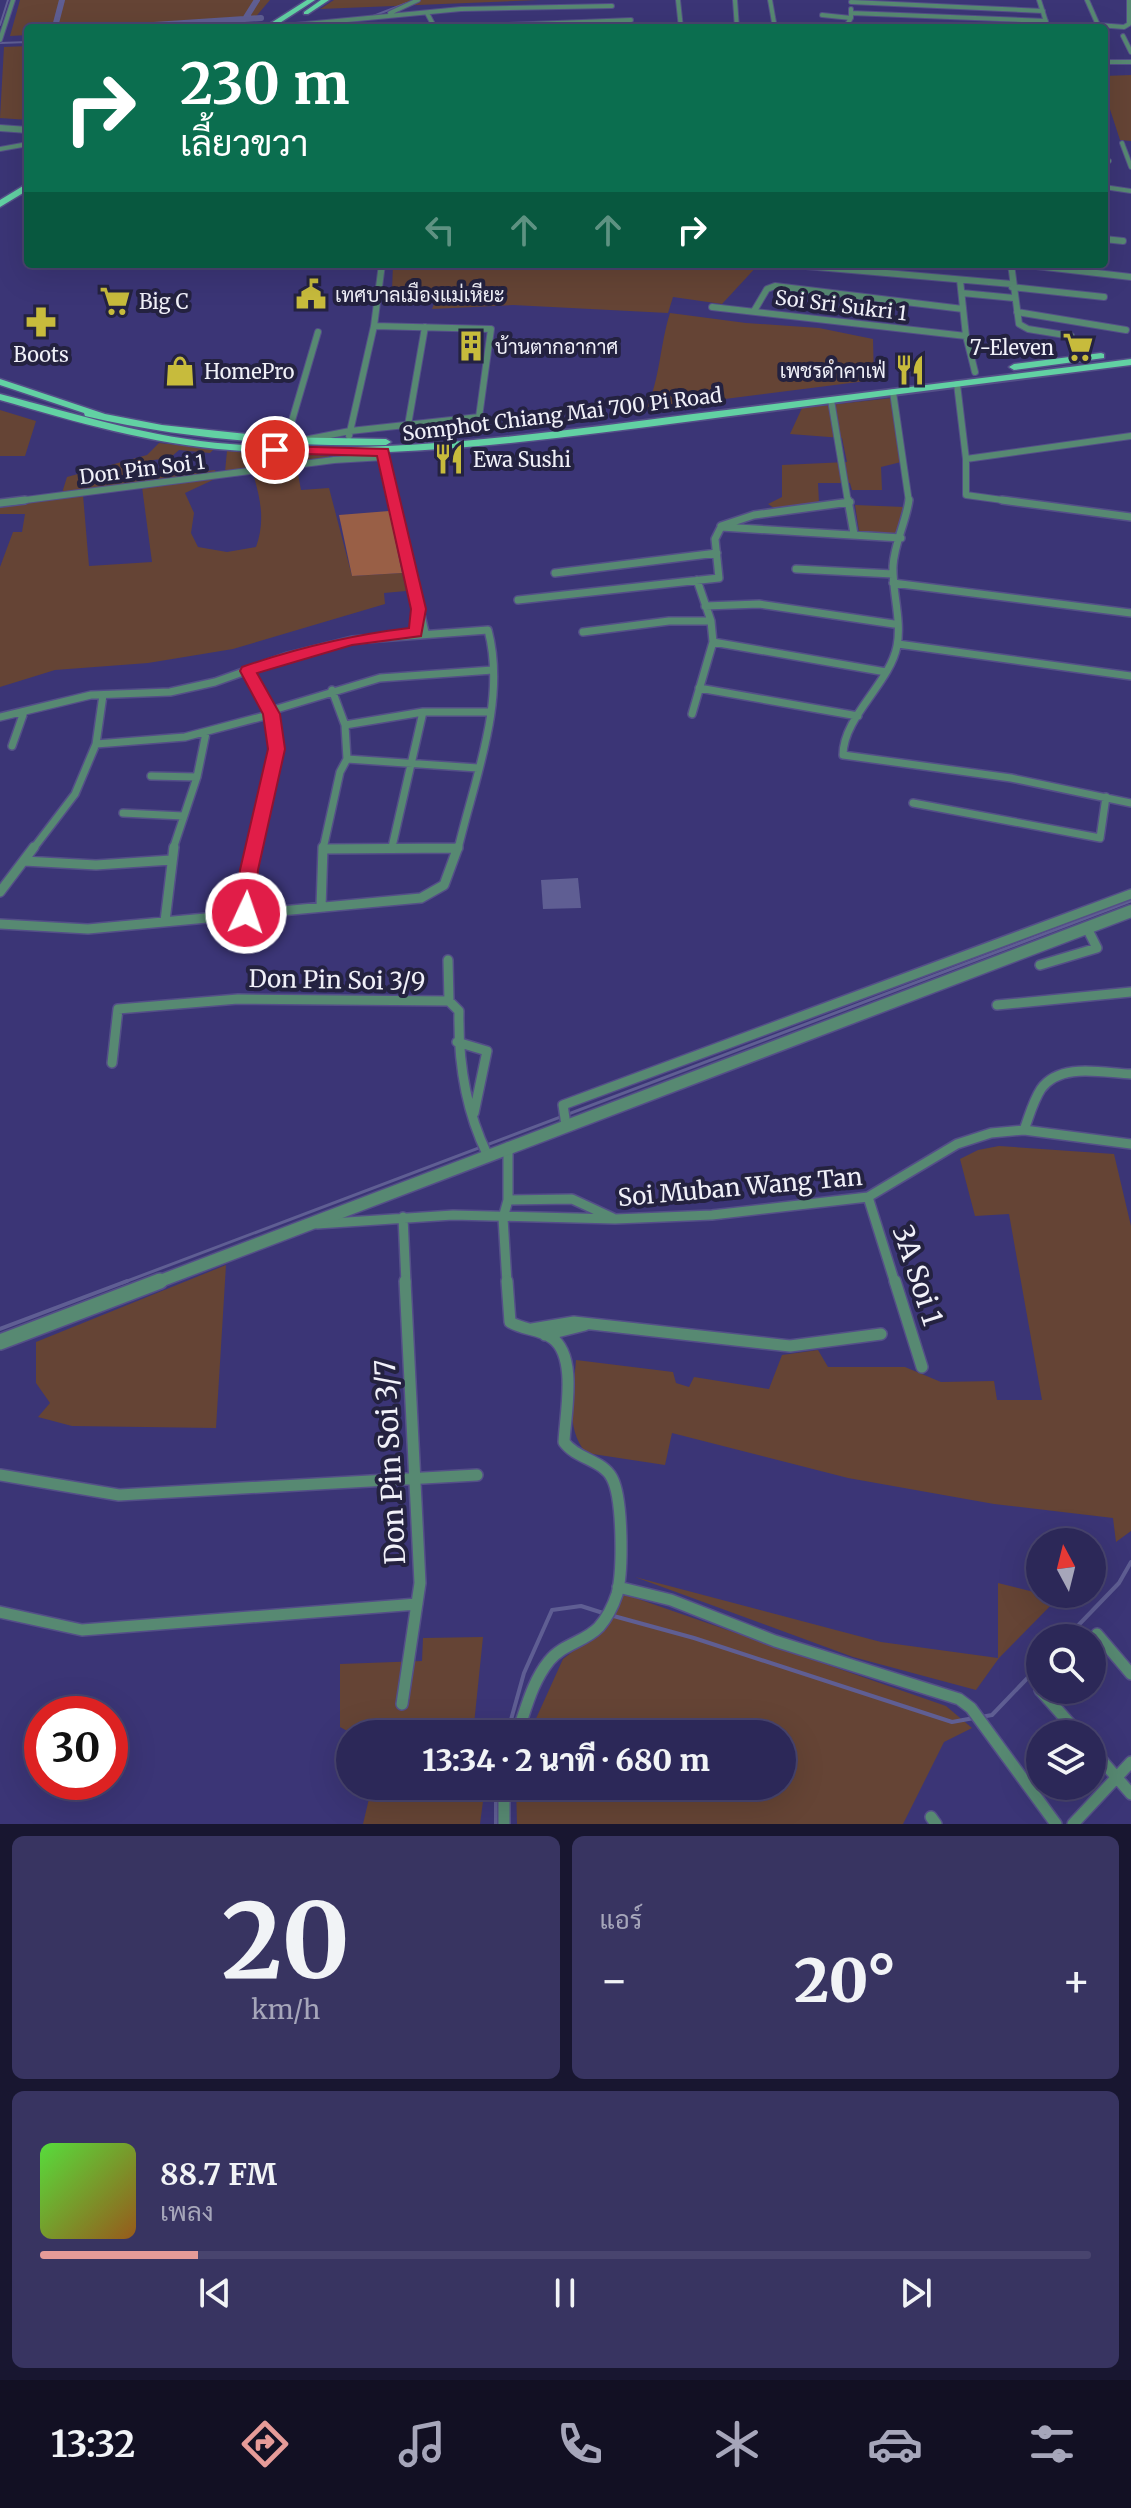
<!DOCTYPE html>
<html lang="th">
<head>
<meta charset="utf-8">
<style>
  body { margin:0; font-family:Merriweather,Sarabun,serif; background:#383461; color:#f1f3f6; height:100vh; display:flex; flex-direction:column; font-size:30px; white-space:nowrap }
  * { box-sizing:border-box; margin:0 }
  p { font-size:26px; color:#a6a6ba }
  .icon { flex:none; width:44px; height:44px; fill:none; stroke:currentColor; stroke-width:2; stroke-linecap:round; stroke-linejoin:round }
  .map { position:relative; height:1824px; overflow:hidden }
  .sheet { display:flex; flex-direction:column; gap:12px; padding:12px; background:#181630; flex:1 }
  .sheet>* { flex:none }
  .top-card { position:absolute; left:24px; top:24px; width:1084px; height:244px; border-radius:8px; box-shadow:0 8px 32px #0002,0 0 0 2px #48446e; background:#0b6e4f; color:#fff; overflow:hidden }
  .needle { width:52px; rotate:353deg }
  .buttons { position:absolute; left:1026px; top:1528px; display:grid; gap:16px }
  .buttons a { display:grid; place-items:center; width:80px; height:80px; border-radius:50%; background:#2c2858; box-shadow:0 8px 32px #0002,0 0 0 2px #48446e; font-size:40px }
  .speed { position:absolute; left:24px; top:1696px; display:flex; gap:16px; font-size:40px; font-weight:700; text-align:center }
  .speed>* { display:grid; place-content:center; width:104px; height:104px; border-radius:50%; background:#2c2858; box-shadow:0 8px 32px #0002,0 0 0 2px #48446e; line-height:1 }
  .speed .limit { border:12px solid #d22; background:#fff; color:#111 }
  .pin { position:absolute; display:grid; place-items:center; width:68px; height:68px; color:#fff; margin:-34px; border:4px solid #fff; border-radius:50%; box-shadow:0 2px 8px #0007 }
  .me { position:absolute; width:88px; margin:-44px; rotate:3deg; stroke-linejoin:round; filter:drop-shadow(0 0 6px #0008) }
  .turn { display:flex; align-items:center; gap:28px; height:168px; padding:0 24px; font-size:36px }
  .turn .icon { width:104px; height:104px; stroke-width:2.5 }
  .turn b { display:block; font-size:56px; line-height:68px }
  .lanes { display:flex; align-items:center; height:76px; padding:0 24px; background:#0003; justify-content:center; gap:40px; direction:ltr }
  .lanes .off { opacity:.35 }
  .big { font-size:60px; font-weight:800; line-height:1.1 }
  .sheet .card { flex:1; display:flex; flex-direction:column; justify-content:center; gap:12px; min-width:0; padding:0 28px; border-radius:12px; background:#383461 }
  .sheet .dial { align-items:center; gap:0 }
  .dial b { font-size:104px; line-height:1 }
  .song { display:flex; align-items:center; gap:24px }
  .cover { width:96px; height:96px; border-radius:12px; background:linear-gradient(135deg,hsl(110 70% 55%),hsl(30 70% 35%)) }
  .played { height:8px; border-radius:4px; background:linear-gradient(90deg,#e69b98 15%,#48446e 15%) }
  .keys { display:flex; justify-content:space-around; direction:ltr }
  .heat { display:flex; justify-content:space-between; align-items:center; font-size:44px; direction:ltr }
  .sheet .tiles { flex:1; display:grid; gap:12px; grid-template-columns:1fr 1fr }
  .card:last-child { grid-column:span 2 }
  .trip { position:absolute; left:336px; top:1720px; width:460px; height:80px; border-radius:40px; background:#2c2858; box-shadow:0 8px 32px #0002,0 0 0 2px #48446e; font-weight:800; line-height:80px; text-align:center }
  .tabs { display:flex; height:128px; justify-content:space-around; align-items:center; background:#121023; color:#a6a6ba }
  .tabs .icon { width:56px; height:56px }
  .tabs .current { color:#e69b98 }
  .tabs b { font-size:36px; color:#f1f3f6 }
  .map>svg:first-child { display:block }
  .green { fill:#654435 }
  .forest { fill:#995f46 }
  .water { fill:#5f5e93 }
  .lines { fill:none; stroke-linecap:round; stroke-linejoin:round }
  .stream-far2 { stroke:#5f5e93; stroke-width:2 }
  .stream-far1 { stroke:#5f5e93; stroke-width:3 }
  .stream { stroke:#5f5e93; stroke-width:4 }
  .canal { stroke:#5f5e93; stroke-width:6 }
  .minor-far4-casing { stroke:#544f88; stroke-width:6 }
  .minor-far3-casing { stroke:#544f88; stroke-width:8 }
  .minor-far2-casing { stroke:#544f88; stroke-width:10 }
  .minor-far1-casing { stroke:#544f88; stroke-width:12 }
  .minor-casing { stroke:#544f88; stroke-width:14 }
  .tertiary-far2-casing { stroke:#544f88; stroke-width:8 }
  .tertiary-far1-casing { stroke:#544f88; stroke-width:15 }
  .tertiary-casing { stroke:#544f88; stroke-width:18 }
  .primary-casing { stroke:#544f88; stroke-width:3 }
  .minor-far4 { stroke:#578972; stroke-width:4 }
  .minor-far3 { stroke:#578972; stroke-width:6 }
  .minor-far2 { stroke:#578972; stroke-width:7 }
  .minor-far1 { stroke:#578972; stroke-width:9 }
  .minor { stroke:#578972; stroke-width:11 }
  .tertiary-far2 { stroke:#578972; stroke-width:6 }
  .tertiary-far1 { stroke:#578972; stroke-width:12 }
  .tertiary { stroke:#578972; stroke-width:15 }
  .primary { fill:#62d1a3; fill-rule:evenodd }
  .route { fill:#e11d48; stroke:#92132f; stroke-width:2 }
  .labels { text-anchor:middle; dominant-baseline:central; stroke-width:8; stroke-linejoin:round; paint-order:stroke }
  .far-poi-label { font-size:20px; fill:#f0f0f8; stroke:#242240; text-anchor:start }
  .far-street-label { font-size:20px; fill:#f0f0f8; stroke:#242240 }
  .street-label { font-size:24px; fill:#f0f0f8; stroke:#242240 }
  .near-street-label { font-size:28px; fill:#f0f0f8; stroke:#242240 }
</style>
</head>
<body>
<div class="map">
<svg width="1131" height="1824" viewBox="0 0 1131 1824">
  <rect width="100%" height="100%" fill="#3b3576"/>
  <path class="green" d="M20 0H270L252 21 141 28H28V35L10 36Z
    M334 0H539L320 9Z
    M28 46V120L0 118 4 47Z
    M1131 75V141L1120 140 1104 91V76Z
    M393 264H759L722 304 673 297 668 313 513 305 432 309 437 296 421 290 392 291Z
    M670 313 746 323 819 328 873 339 874 380 646 409C660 380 660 344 670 313Z
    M892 398 901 462 881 467 882 490H852L850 483H818L819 503 774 508 768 504 782 497V465L847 462 842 438 790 434 802 408Z
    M0 410 36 421 25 456H0Z
    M159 443 214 449 210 453 179 450 170 458 153 460 157 474 206 468 207 471 215 470 216 473 62 493 67 477 147 455Z
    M227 451 329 456V459L225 472Z
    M297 469 301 490 329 488 352 576 402 573 406 591 384 593 385 604 233 649 148 663 55 670 0 687V567L13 532H22L25 514H0V506L83 495 89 566 152 562 142 487 217 478 185 493 194 513 191 533 198 547 227 552 256 547C265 522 261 501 254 477L265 472Z
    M855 505 904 507 897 534 859 531Z
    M999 1146 1114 1154 1131 1226V1531L1116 1542 1113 1518 994 1504 848 1478 672 1433 665 1465 586 1453C564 1427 574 1392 576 1360L673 1372 676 1383 689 1387 694 1377 769 1389 782 1355 818 1350 828 1367H905L941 1382 994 1381 997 1400H1042L1009 1214 975 1216 960 1159 978 1150Z
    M226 1265 216 1428 72 1426 38 1417 50 1403 36 1383V1342Z
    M635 1577 881 1642 998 1658V1583L1058 1598 999 1658 976 1690 853 1657Z
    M624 1594 946 1706 972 1728 944 1742 903 1824H517L516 1786H782V1734H529L563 1659 610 1623Z
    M483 1637 473 1734H353L340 1727V1664L422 1661 423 1638Z
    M372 1786H485L480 1824H363Z"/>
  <path class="forest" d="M389 511 402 573 352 576 339 515Z"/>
  <path class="water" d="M578 878 581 908 543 909 541 880Z"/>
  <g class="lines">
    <path class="stream-far2" d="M373 16 407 3
      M0 25 8 0
      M237 28 250 27
      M0 43 28 42"/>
    <path class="stream-far1" d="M122 1283 1131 901"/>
    <path class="stream" d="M0 1329 127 1281
      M610 1615 694 1638 952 1722 974 1718
      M1066 1638 1119 1583 1131 1562
      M981 1717 992 1715 1040 1665
      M507 1734 524 1673 552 1610 581 1606 603 1613
      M496 1786V1824"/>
    <path class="canal" d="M245 19 257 0
      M60 28 56 23 62 0
      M108 28 261 18"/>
    <g class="minor-far4-casing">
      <path id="minor-far4" d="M678 0 681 28
        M735 0 737 28
        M770 0 775 28
        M1039 0 1048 28
        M1087 0 1098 25 1124 27 1129 24V0
        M851 2 1043 11
        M390 13 418 0
        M427 13 435 28 631 20
        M851 13 1046 21
        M822 15 851 18
        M285 26 461 9 612 6
        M845 28 851 18V9
        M1123 36 1131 52
        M0 40 13 0
        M1104 62H1131
        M1122 143 1131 167
        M0 149 28 144
        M1104 160 1109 161
        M1104 187 1131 191"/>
    </g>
    <g class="minor-far3-casing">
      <path id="minor-far3" d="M1104 239 1123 241
        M783 264 1012 284
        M1011 264 1019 324 1028 329 1071 336
        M1019 264 1131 277
        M960 280 966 336 975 372
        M1012 287 1104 297
        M962 293 1014 298
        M712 307 966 336
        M754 311 767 289 775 286 963 309
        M1017 312 1126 330
        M957 384 966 459V495L1017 502
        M893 392 909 502
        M831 400 848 502
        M408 425 425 327
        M349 436 374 326 382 264
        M304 440 350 431 479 417 491 329 374 326
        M286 441 318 332
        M383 453 394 502
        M966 459 1131 436
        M10 502 334 460 384 457"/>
    </g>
    <g class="minor-far2-casing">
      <path id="minor-far2" d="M394 500 425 632
        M848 500 854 534
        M909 500C906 522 894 544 893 566 892 591 902 621 897 646 890 683 843 717 843 755L1011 778 1131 803
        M1002 500 1131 517
        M0 503 25 500
        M721 526 754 515 850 502
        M721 527 901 538
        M796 569 893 574
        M555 573 717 553
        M893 583 1131 613
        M518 600 719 578 715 539 721 527
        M705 606 759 604 894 624
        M416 632 419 609
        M583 632 669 621H711
        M713 642 886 672
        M898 644 1131 676
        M247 671 272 714 277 749 254 849
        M699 688 858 716
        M270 711 380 678 493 670
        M692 714 713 642 711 621 697 580
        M0 717 91 695 170 692 215 682 288 656 352 640 488 630C507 701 474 780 458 849
        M345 725 423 712H489
        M96 744 185 737 272 714
        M12 746 24 712
        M347 759 478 768
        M151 776 197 777
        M913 803 1100 838 1106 797
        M123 813 183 816
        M392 847 423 712
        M33 849 75 794 96 744 103 695
        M173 849 197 777 206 733
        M323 849 458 848
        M323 849 340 772 347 759 345 725 332 690"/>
    </g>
    <g class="minor-far1-casing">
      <path id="minor-far1" d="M323 849 458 848
        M24 861 96 865 171 860
        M0 892 34 847
        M321 907 323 847
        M246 913 254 847
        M165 921 174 847
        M0 924 88 929 421 898 444 885 458 847
        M448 960 449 1001
        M1040 965 1097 948 1087 928
        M997 1005 1131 992
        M457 1042 487 1051 474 1113
        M112 1063 118 1009 238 999 449 1001 459 1011C458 1061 465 1109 487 1154
        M566 1125 563 1105 1131 894
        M1024 1130C1029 1117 1033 1101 1041 1089 1060 1062 1103 1073 1131 1074
        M868 1197 895 1283
        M508 1200 572 1199 613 1218
        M403 1217 406 1283
        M317 1224 453 1215 615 1219 712 1215 868 1197 957 1144 991 1133 1024 1130 1131 1144
        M507 1283 503 1218 508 1200V1147"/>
    </g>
    <g class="minor-casing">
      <path id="minor" d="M507 1281 510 1322C523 1330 540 1329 552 1338 578 1356 565 1415 564 1442 576 1459 603 1460 612 1478 623 1499 623 1571 617 1594 613 1606 607 1618 599 1627 585 1642 562 1644 549 1661 532 1682 526 1709 517 1734
        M895 1281 922 1367
        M532 1329 574 1322 790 1346 881 1334
        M545 1335 585 1325
        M0 1475 119 1495 477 1475
        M618 1587 671 1600 775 1641 959 1699 971 1708 1056 1824
        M0 1612 82 1630 417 1604
        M1097 1634 1131 1674
        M1040 1690 1079 1734
        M402 1704 420 1583 405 1281
        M1092 1749 1131 1794
        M504 1786V1824
        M931 1817 936 1824
        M1073 1824 1131 1762"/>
    </g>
    <g class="tertiary-far2-casing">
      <path id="tertiary-far2" d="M0 128 28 130"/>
    </g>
    <g class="tertiary-far1-casing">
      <path id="tertiary-far1" d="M155 1283 1131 911"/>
    </g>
    <g class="tertiary-casing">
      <path id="tertiary" d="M0 1342 160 1281"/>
    </g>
    <g class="primary-casing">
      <path id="primary" d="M307 0H315L272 28H263Z
        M321 0H329L308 14H304V12Z
        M28 183V190L0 207V200Z
        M1101 353 1104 354V358L1014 370 1009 367 1014 364Z
        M1131 359V365C985 383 839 402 693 421 539 441 385 462 230 450 151 444 76 422 0 400V394C77 414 150 438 230 444 385 456 539 434 693 414 839 396 985 378 1131 359Z
        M0 379 105 414 162 425 274 437 386 439 391 442 386 445C285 447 184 439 85 416L84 413 0 385Z"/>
    </g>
    <use href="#minor-far4" class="minor-far4"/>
    <use href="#minor-far3" class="minor-far3"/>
    <use href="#minor-far2" class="minor-far2"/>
    <use href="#minor-far1" class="minor-far1"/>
    <use href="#minor" class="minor"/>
    <use href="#tertiary-far2" class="tertiary-far2"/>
    <use href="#tertiary-far1" class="tertiary-far1"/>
    <use href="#tertiary" class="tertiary"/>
    <use href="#primary" class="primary"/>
  </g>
  <path class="route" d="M275 446 388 449 426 609 421 636 352 645 257 673 280 714 285 749 258 870 255 913 246 920 237 913 240 870 268 749 263 714 240 671 242 667C297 648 351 635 409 628L411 609 377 456 270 453V448Z"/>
  <defs>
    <g id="civic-bare" transform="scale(2.4)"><path d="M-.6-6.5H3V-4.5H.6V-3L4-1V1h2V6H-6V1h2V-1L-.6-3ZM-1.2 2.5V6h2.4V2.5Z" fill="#c7bb3c" stroke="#242240" stroke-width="2.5" paint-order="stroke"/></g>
    <g id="supermarket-bare" transform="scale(2.4)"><path d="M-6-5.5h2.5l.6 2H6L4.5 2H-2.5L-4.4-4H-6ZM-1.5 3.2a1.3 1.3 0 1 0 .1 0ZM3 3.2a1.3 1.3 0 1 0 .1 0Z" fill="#c7bb3c" stroke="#242240" stroke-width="2.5" paint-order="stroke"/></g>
    <g id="pharmacy-bare" transform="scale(2.4)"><path d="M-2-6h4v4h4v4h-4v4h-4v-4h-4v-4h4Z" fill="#c7bb3c" stroke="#242240" stroke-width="2.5" paint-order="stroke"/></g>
    <g id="building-bare" transform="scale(2.4)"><path d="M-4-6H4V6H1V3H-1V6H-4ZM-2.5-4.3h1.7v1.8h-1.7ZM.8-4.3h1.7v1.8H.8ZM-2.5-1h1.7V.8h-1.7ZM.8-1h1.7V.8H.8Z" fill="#c7bb3c" stroke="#242240" stroke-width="2.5" paint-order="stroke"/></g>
    <g id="restaurant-bare" transform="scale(2.4)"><path d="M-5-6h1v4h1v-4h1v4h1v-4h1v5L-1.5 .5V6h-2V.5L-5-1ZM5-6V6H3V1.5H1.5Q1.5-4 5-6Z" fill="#c7bb3c" stroke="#242240" stroke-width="2.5" paint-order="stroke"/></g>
    <g id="shop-bare" transform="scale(2.4)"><path d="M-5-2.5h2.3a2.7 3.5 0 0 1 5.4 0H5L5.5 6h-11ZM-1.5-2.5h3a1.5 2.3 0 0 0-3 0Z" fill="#c7bb3c" stroke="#242240" stroke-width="2.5" paint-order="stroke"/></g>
  </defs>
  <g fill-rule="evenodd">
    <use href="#civic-bare" x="311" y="294"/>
    <use href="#supermarket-bare" x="115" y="301"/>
    <use href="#pharmacy-bare" x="41" y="322"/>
    <use href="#building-bare" x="471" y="346"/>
    <use href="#supermarket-bare" x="1078" y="347"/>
    <use href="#restaurant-bare" x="910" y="370"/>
    <use href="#shop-bare" x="180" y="371"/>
    <use href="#restaurant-bare" x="449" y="459"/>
  </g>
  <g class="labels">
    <g class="far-poi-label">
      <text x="335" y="294">เทศบาลเมืองแม่เหียะ</text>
      <text x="139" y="301">Big C</text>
      <text x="495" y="346">บ้านตากอากาศ</text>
      <text x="1054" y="347" text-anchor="end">7-Eleven</text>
      <text x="41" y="354" text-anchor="middle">Boots</text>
      <text x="886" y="370" text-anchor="end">เพชรดำคาเฟ่</text>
      <text x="204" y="371">HomePro</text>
      <text x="473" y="459">Ewa Sushi</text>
    </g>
    <g class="far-street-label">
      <text transform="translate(841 305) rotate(7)">Soi Sri Sukri 1</text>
      <text transform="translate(562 414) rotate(-7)">Somphot Chiang Mai 700 Pi Road</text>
      <text transform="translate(142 469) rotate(-7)">Don Pin Soi 1</text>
    </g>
    <g class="street-label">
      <text transform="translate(337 980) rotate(1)">Don Pin Soi 3/9</text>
      <text transform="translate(740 1187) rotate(-5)">Soi Muban Wang Tan</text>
    </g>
    <g class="near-street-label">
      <text transform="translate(918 1275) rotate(72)">3A Soi 1</text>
      <text transform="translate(390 1462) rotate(-93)">Don Pin Soi 3/7</text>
    </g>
  </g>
</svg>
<div class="buttons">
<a><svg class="needle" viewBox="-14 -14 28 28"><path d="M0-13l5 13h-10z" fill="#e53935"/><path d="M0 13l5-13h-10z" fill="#a6a6ba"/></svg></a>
<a><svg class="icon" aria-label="search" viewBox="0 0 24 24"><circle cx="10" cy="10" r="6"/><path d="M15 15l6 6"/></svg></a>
<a><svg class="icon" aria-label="layers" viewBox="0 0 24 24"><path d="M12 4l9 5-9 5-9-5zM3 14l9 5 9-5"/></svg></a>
</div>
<div class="speed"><div class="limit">30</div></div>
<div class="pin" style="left:275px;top:450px;background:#d93025"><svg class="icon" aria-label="arrive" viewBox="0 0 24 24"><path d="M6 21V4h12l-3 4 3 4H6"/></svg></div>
<svg class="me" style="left:246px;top:913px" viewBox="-20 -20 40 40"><circle r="17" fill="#e11d48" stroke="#fff" stroke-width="3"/><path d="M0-11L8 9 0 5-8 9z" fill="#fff"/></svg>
<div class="trip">13:34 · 2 นาที · 680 m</div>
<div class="top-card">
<div class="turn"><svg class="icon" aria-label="right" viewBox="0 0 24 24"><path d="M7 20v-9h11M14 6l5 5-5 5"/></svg><div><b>230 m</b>เลี้ยวขวา</div></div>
<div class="lanes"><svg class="icon off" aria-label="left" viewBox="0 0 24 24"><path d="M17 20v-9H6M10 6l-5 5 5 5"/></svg><svg class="icon off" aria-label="ahead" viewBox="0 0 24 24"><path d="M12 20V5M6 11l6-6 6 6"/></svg><svg class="icon off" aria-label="ahead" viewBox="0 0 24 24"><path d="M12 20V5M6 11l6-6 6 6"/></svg><svg class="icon" aria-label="right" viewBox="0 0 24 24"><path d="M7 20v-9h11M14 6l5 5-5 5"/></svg></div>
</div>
</div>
<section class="sheet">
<div class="tiles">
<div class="card dial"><b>20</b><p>km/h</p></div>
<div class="card"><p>แอร์</p>
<div class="heat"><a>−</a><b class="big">20°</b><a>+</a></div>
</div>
<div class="card">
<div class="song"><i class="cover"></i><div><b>88.7 FM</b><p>เพลง</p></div></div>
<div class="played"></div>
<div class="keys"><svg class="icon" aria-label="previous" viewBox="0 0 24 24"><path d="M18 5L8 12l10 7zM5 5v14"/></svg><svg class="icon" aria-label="pause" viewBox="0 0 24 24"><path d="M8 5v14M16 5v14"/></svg><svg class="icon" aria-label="next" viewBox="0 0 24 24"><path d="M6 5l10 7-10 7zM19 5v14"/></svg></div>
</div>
</div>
</section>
<nav class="tabs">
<b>13:32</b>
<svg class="icon current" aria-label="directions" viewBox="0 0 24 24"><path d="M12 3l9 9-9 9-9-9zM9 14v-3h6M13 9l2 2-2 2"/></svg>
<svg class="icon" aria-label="music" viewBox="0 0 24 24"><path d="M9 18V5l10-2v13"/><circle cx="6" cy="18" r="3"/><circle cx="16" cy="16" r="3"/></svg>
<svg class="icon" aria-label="phone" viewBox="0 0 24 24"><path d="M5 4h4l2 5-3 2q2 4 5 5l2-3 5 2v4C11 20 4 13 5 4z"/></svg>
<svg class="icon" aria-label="climate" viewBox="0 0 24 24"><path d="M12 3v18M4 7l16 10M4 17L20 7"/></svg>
<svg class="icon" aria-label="car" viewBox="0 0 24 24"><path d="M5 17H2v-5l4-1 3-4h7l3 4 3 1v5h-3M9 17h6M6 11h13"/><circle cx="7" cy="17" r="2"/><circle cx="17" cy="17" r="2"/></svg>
<svg class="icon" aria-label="filters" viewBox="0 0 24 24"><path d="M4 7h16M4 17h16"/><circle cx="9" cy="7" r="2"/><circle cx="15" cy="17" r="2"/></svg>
</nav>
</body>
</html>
